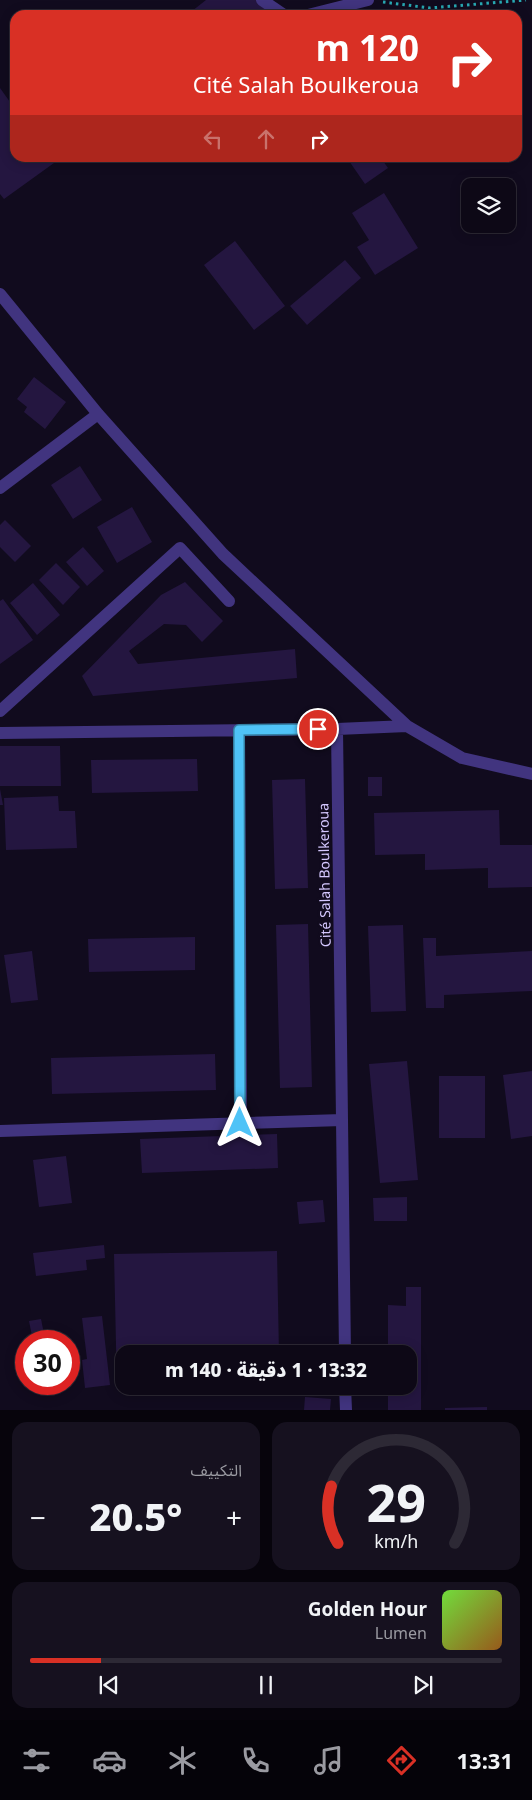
<!DOCTYPE html>
<html lang="ar">
<head>
<meta charset="utf-8">
<style>
  body { margin:0; font-family:"Noto Sans","Noto Sans Arabic",sans-serif; background:#16111f; color:#f1f3f6; direction:rtl; height:100vh; display:flex; flex-direction:column; font-size:19px; white-space:nowrap }
  * { box-sizing:border-box; margin:0 }
  p { font-size:16px; color:#9a9aa1 }
  .icon { flex:none; width:28px; height:28px; fill:none; stroke:currentColor; stroke-width:2; stroke-linecap:round; stroke-linejoin:round }
  .map { position:relative; height:1410px; overflow:hidden; direction:ltr }
  .details { display:flex; flex-direction:column; gap:12px; padding:12px; background:#07040c; flex:1 }
  .details>* { flex:none }
  .top-card { position:absolute; left:10px; top:10px; width:512px; height:152px; border-radius:15px; box-shadow:0 2px 12px #0003,0 0 0 1px #2d2935; direction:rtl; background:#d93025; color:#fff; overflow:hidden }
  .tools { position:absolute; left:461px; top:178px; display:grid; gap:10px }
  .tools a { display:grid; place-items:center; width:55px; height:55px; border-radius:10px; background:#0d0816; box-shadow:0 2px 12px #0003,0 0 0 1px #2d2935; font-size:25px }
  .speed { position:absolute; left:15px; top:1330px; display:flex; gap:10px; font-size:25px; font-weight:700; text-align:center }
  .speed>* { display:grid; place-content:center; width:65px; height:65px; border-radius:50%; background:#0d0816; box-shadow:0 2px 12px #0003,0 0 0 1px #2d2935; line-height:1 }
  .speed .limit { border:8px solid #d22; background:#fff; color:#111 }
  .pin { position:absolute; display:grid; place-items:center; width:42px; height:42px; color:#fff; margin:-21px; border:2px solid #fff; border-radius:50%; box-shadow:0 1px 5px #0007 }
  .me { position:absolute; width:55px; margin:-28px; rotate:0deg; stroke-linejoin:round; filter:drop-shadow(0 0 4px #0008) }
  .turn { display:flex; align-items:center; gap:18px; height:105px; padding:0 20px; font-size:22px }
  .turn .icon { width:65px; height:65px; stroke-width:2.5 }
  .turn b { display:block; font-size:35px; line-height:42px }
  .lanes { display:flex; align-items:center; height:48px; padding:0 20px; background:#0003; justify-content:center; gap:25px; direction:ltr }
  .lanes .off { opacity:.35 }
  .big { font-size:38px; font-weight:800; line-height:1.1 }
  .details .widget { flex:1; display:flex; flex-direction:column; justify-content:center; gap:8px; min-width:0; padding:0 18px; border-radius:15px; background:#16111f }
  .details .dial { align-items:center; gap:0 }
  .dial svg { height:130px; overflow:visible; fill:none; stroke:#2d2935; stroke-width:7; stroke-linecap:round; text-anchor:middle }
  .dial text { fill:#f1f3f6; stroke:none }
  .song { display:flex; align-items:center; gap:15px }
  .cover { width:60px; height:60px; border-radius:8px; background:linear-gradient(135deg,hsl(100 70% 55%),hsl(30 70% 35%)) }
  .played { height:5px; border-radius:2px; background:linear-gradient(90deg,#d93025 15%,#2d2935 15%) }
  .keys { display:flex; justify-content:space-around; direction:ltr }
  .heat { display:flex; justify-content:space-between; align-items:center; font-size:28px; direction:ltr }
  .details .tiles { flex:1; display:grid; gap:12px; grid-template-columns:1fr 1fr }
  .widget:last-child { grid-column:span 2 }
  .trip { position:absolute; left:115px; top:1345px; width:302px; height:50px; border-radius:15px; background:#0d0816; box-shadow:0 2px 12px #0003,0 0 0 1px #2d2935; font-weight:800; line-height:50px; text-align:center; direction:rtl }
  .dock { display:flex; height:80px; justify-content:space-around; align-items:center; background:#050309; color:#9a9aa1 }
  .dock .icon { width:35px; height:35px }
  .dock .active { color:#d93025 }
  .dock b { font-size:22px; color:#f1f3f6 }
  .map>svg:first-child { display:block }
  .building { fill:#241640 }
  .lines { fill:none; stroke-linecap:round; stroke-linejoin:round }
  .path { stroke:#28a9b3; stroke-width:3; stroke-dasharray:2.5 4; stroke-linecap:butt }
  .minor { stroke:#41347f; stroke-width:12 }
  .route-casing { stroke:#337fa1; stroke-width:12 }
  .route { stroke:#4fc3f7; stroke-width:9 }
  .labels { text-anchor:middle; dominant-baseline:central; stroke-width:5; stroke-linejoin:round; paint-order:stroke }
  .street-label { font-size:14px; fill:#d5c8ff; stroke:#110b1e }
</style>
</head>
<body>
<div class="map">
<svg width="532" height="1410" viewBox="0 0 532 1410">
  <rect width="100%" height="100%" fill="#110b1e"/>
  <path class="building" d="M206 0H260L272 15H187Z
    M0 88 15 109V158H50L54 163 4 199 0 194Z
    M202 158H223V159L203 162Z
    M347 158H381L388 168 365 184Z
    M384 193 418 248 375 275 357 247 369 240 352 213Z
    M235 241 285 306 254 330 204 265Z
    M345 260 361 278 307 325 290 306Z
    M34 377 66 402 45 429 24 412 27 407 17 399Z
    M80 466 102 500 73 519 51 485Z
    M132 507 152 542 117 563 97 527Z
    M5 520 31 546 15 562 0 547V525Z
    M83 547 104 571 87 586 66 562Z
    M56 563 80 587 63 605 39 580Z
    M185 582 223 621 202 642 186 625 164 624 129 651 138 664 295 649 297 678 93 696 82 676 161 595Z
    M33 583 60 615 37 635 10 603Z
    M3 599 33 640 0 664V601Z
    M0 746H60L61 786H0Z
    M197 759 198 791 92 793 91 760Z
    M368 777H382V796H368Z
    M305 779 308 888 275 889 272 780Z
    M0 789 3 805H0Z
    M58 796 59 811H75L77 848 6 850 4 798Z
    M499 810 500 845H532V887L488 888V868L425 870V854L375 855 374 813Z
    M308 924 312 1087 280 1088 276 925Z
    M403 925 406 1011 371 1012 368 926Z
    M195 937V970L89 972 88 939Z
    M423 938H436V956L532 951V991L444 995V1008H426Z
    M32 951 38 1000 11 1003 4 955Z
    M215 1054 216 1090 52 1094 51 1058Z
    M407 1061 418 1180 380 1183 369 1064Z
    M532 1071V1136L511 1139 503 1075Z
    M439 1076H485V1138H439Z
    M277 1134 278 1168 142 1173 140 1139Z
    M66 1156 72 1203 39 1207 33 1160Z
    M407 1197V1221H374L373 1198Z
    M323 1200 325 1222 299 1224 297 1202Z
    M104 1245 105 1258 86 1260 87 1270 36 1276 33 1253Z
    M277 1251 279 1354H124V1386H240V1388L117 1390 114 1254Z
    M406 1287H421V1410H388V1386H409V1354H388V1305L406 1306Z
    M102 1316 110 1385 85 1388 82 1360 87 1359 82 1318Z
    M41 1319 44 1334 46 1333 48 1341H33L29 1321Z
    M305 1397 331 1399 330 1410H304Z
    M487 1407V1410H445V1408Z"/>
  <g class="lines">
    <path class="path" d="M383 2 430 8 526 0"/>
    <path class="minor" d="M262 0 284 15
      M308 15 368 0
      M0 294 98 414 223 554 407 726
      M0 488 98 414
      M0 711 180 548 229 601
      M337 729 407 726 462 758 532 774
      M239 730 241 1123
      M0 733 337 729 345 1354
      M0 1131 342 1120
      M345 1386 346 1410"/>
  </g>
  <g class="lines">
    <g class="route-casing">
      <path id="route" d="M240 1123 239 730 318 729"/>
    </g>
    <use href="#route" class="route"/>
  </g>
  <g class="labels">
    <g class="street-label">
      <text transform="translate(324 875) rotate(-91)">Cité Salah Boulkeroua</text>
    </g>
  </g>
</svg>
<div class="tools">
<a><svg class="icon" aria-label="layers" viewBox="0 0 24 24"><path d="M12 4l9 5-9 5-9-5zM3 14l9 5 9-5"/></svg></a>
</div>
<div class="speed"><div class="limit">30</div></div>
<div class="pin" style="left:318px;top:729px;background:#d93025"><svg class="icon" aria-label="arrive" viewBox="0 0 24 24"><path d="M6 21V4h12l-3 4 3 4H6"/></svg></div>
<svg class="me" style="left:240px;top:1123px" viewBox="-20 -20 40 40"><path d="M0-17L14 15 0 8-14 15z" fill="#4fc3f7" stroke="#fff" stroke-width="4"/></svg>
<div class="trip">13:32 · 1 دقيقة · 140 m</div>
<div class="top-card">
<div class="turn"><svg class="icon" aria-label="right" viewBox="0 0 24 24"><path d="M7 20v-9h11M14 6l5 5-5 5"/></svg><div><b>120 m</b>Cité Salah Boulkeroua</div></div>
<div class="lanes"><svg class="icon off" aria-label="left" viewBox="0 0 24 24"><path d="M17 20v-9H6M10 6l-5 5 5 5"/></svg><svg class="icon off" aria-label="ahead" viewBox="0 0 24 24"><path d="M12 20V5M6 11l6-6 6 6"/></svg><svg class="icon" aria-label="right" viewBox="0 0 24 24"><path d="M7 20v-9h11M14 6l5 5-5 5"/></svg></div>
</div>
</div>
<section class="details">
<div class="tiles">
<div class="widget dial"><svg viewBox="0 0 100 80">
<path d="M14 69A42 42 0 1 1 86 69"/>
<path d="M14 69A42 42 0 0 1 10 34" stroke="#d93025"/>
<text x="50" y="56" font-size="32" font-weight="700">29</text>
<text x="50" y="72" font-size="11">km/h</text>
</svg></div>
<div class="widget"><p>التكييف</p>
<div class="heat"><a>−</a><b class="big">20.5°</b><a>+</a></div>
</div>
<div class="widget">
<div class="song"><i class="cover"></i><div><b>Golden Hour</b><p>Lumen</p></div></div>
<div class="played"></div>
<div class="keys"><svg class="icon" aria-label="previous" viewBox="0 0 24 24"><path d="M18 5L8 12l10 7zM5 5v14"/></svg><svg class="icon" aria-label="pause" viewBox="0 0 24 24"><path d="M8 5v14M16 5v14"/></svg><svg class="icon" aria-label="next" viewBox="0 0 24 24"><path d="M6 5l10 7-10 7zM19 5v14"/></svg></div>
</div>
</div>
</section>
<nav class="dock">
<b>13:31</b>
<svg class="icon active" aria-label="directions" viewBox="0 0 24 24"><path d="M12 3l9 9-9 9-9-9zM9 14v-3h6M13 9l2 2-2 2"/></svg>
<svg class="icon" aria-label="music" viewBox="0 0 24 24"><path d="M9 18V5l10-2v13"/><circle cx="6" cy="18" r="3"/><circle cx="16" cy="16" r="3"/></svg>
<svg class="icon" aria-label="phone" viewBox="0 0 24 24"><path d="M5 4h4l2 5-3 2q2 4 5 5l2-3 5 2v4C11 20 4 13 5 4z"/></svg>
<svg class="icon" aria-label="climate" viewBox="0 0 24 24"><path d="M12 3v18M4 7l16 10M4 17L20 7"/></svg>
<svg class="icon" aria-label="car" viewBox="0 0 24 24"><path d="M5 17H2v-5l4-1 3-4h7l3 4 3 1v5h-3M9 17h6M6 11h13"/><circle cx="7" cy="17" r="2"/><circle cx="17" cy="17" r="2"/></svg>
<svg class="icon" aria-label="filters" viewBox="0 0 24 24"><path d="M4 7h16M4 17h16"/><circle cx="9" cy="7" r="2"/><circle cx="15" cy="17" r="2"/></svg>
</nav>
</body>
</html>
